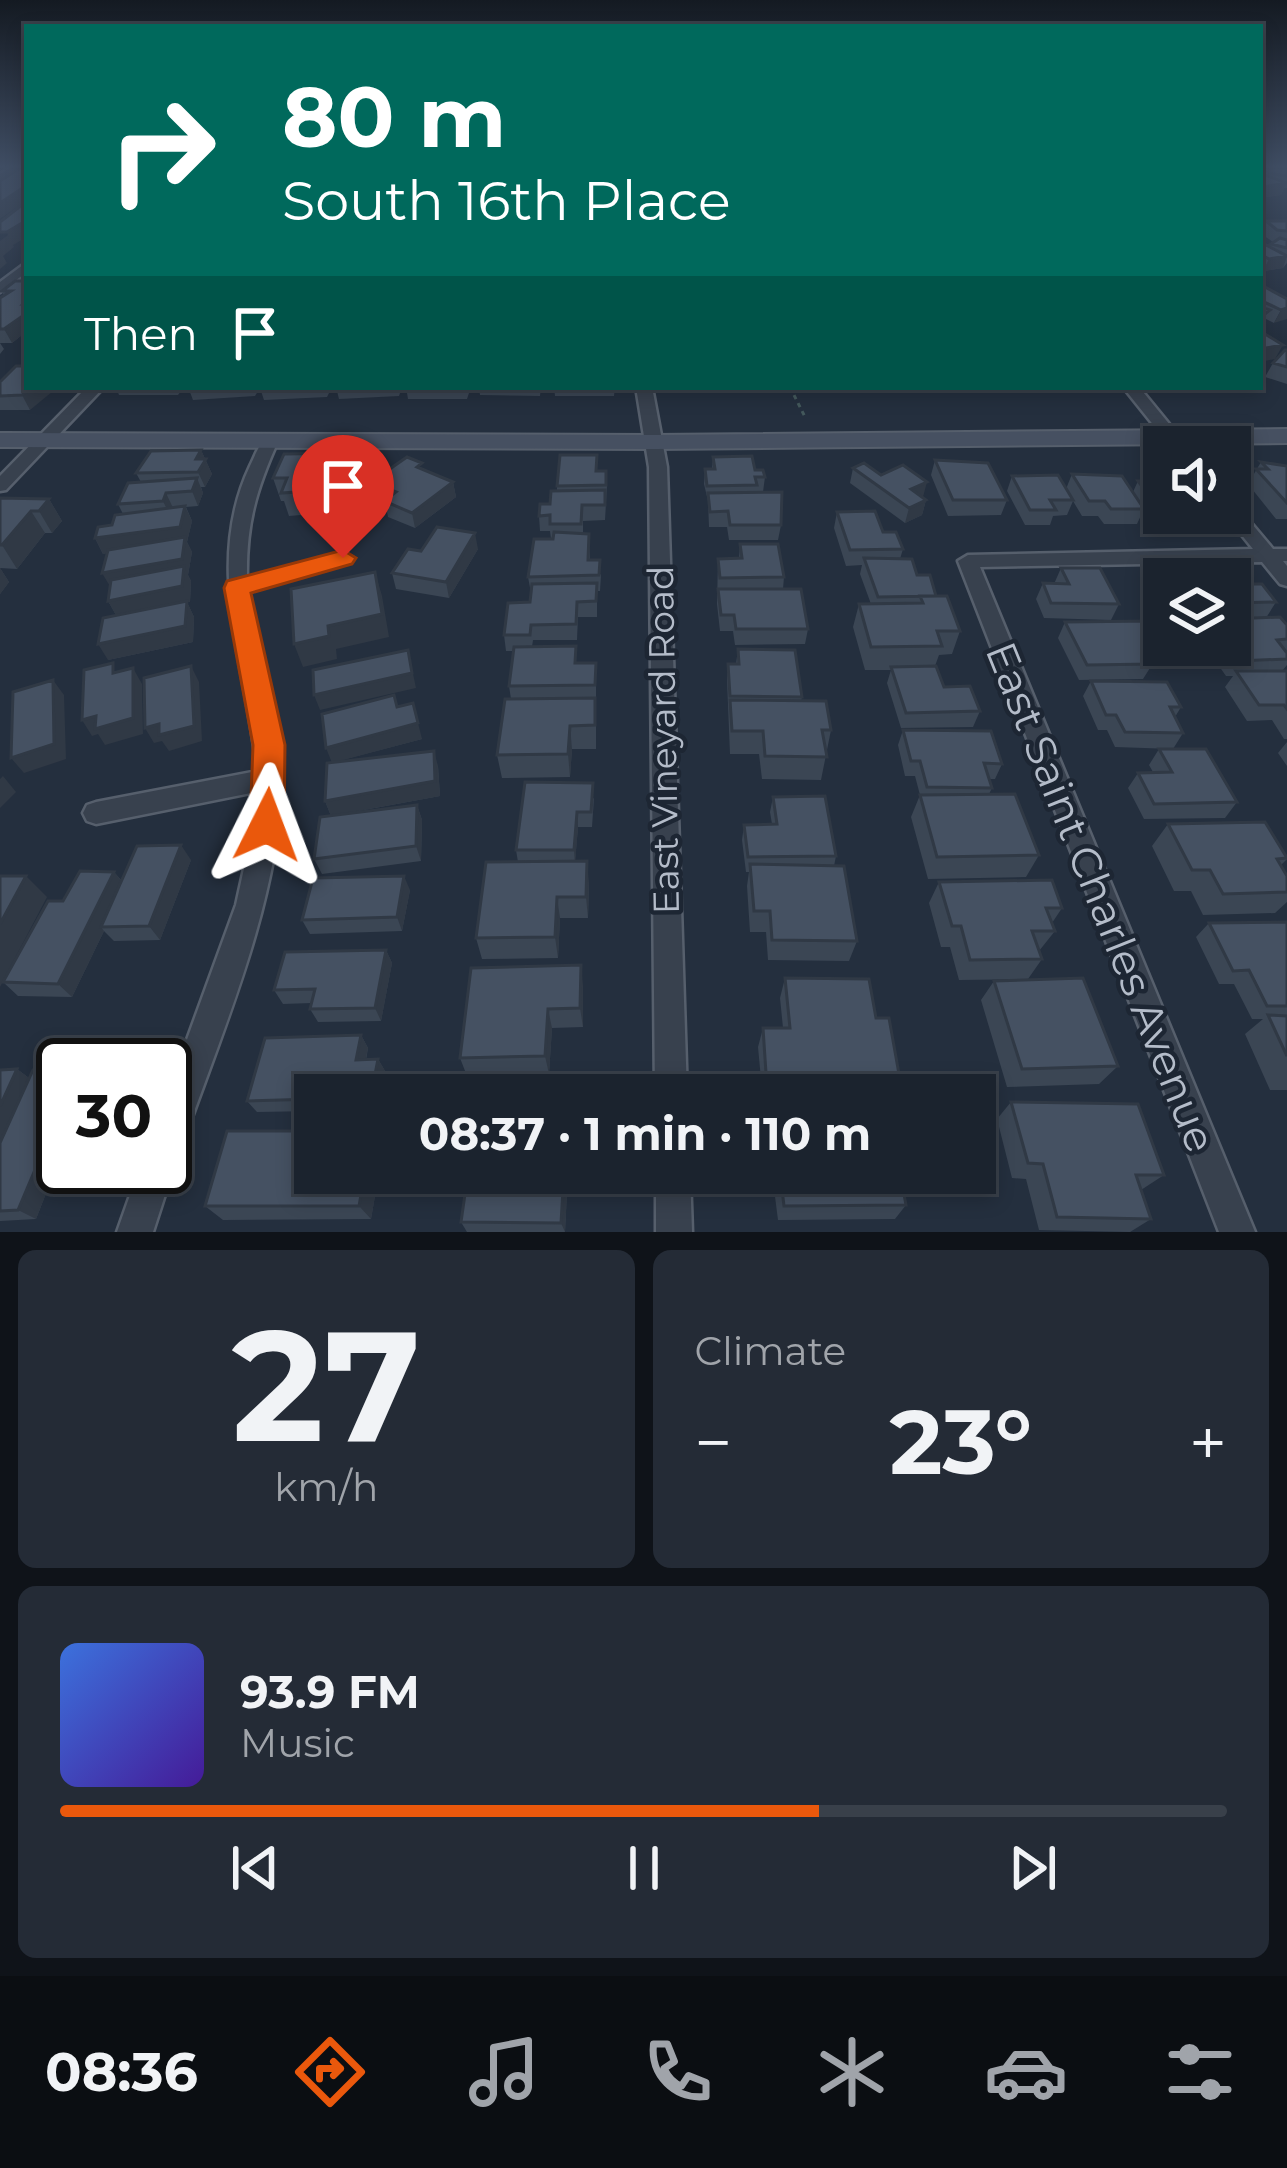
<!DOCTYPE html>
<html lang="en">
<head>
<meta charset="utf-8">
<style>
  body { margin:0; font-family:Montserrat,sans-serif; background:#242b36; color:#f1f3f6; height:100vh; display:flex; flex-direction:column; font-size:45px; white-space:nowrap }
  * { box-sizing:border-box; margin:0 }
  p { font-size:39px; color:#a0a4aa }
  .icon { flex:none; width:66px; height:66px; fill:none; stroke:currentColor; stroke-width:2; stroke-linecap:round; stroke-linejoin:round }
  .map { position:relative; height:1232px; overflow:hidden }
  .drawer { display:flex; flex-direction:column; gap:18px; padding:18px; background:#0f1319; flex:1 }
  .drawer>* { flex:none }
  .hud { position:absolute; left:24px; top:24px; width:1239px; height:366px; border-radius:0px; box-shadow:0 6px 18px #0003,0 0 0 3px #39404a; background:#00695c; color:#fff; overflow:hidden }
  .tools { position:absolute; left:1143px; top:426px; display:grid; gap:24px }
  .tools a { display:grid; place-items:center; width:108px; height:108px; border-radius:0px; background:#1b232e; box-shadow:0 6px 18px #0003,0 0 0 3px #39404a; font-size:60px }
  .speed { position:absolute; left:36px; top:1038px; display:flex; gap:24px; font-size:60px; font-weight:700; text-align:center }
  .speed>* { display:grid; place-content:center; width:156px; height:156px; border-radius:50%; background:#1b232e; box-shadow:0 6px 18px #0003,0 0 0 3px #39404a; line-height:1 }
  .speed .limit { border:6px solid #111; border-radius:18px; background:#fff; color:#111 }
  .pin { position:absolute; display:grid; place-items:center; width:102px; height:102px; color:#fff; margin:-123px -51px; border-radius:50% 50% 50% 0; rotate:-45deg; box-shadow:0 0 12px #0007 }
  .pin .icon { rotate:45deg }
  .me { position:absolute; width:132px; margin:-66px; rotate:3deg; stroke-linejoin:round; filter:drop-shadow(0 0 9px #0008) }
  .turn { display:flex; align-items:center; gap:42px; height:252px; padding:0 60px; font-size:54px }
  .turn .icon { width:156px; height:156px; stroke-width:2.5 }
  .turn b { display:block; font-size:84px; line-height:102px }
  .then { display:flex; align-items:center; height:114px; padding:0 60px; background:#0003; gap:24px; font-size:45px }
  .big { font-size:90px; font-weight:700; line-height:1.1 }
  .drawer .tile { flex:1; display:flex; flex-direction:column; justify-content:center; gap:18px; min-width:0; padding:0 42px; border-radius:18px; background:#242b36 }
  .drawer .dial { align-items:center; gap:0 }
  .dial b { font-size:156px; line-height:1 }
  .song { display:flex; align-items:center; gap:36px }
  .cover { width:144px; height:144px; border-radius:18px; background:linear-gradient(135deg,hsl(220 70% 55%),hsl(260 70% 35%)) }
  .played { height:12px; border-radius:6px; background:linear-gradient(90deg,#ea580c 65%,#39404a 65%) }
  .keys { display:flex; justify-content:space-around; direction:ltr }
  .heat { display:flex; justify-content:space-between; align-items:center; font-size:66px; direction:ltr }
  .drawer .tiles { flex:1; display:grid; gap:18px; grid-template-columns:1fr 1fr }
  .tile:last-child { grid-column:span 2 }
  .trip { position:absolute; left:294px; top:1074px; width:702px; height:120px; border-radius:0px; background:#1b232e; box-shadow:0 6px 18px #0003,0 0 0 3px #39404a; font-weight:700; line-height:120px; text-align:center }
  .menu { display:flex; height:192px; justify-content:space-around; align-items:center; background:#0b0e12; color:#a0a4aa }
  .menu .icon { width:84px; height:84px }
  .menu .current { color:#ea580c }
  .menu b { font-size:54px; color:#f1f3f6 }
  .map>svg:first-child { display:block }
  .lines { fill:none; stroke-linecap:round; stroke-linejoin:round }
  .minor-casing { stroke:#565f6c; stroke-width:5 }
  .secondary-casing { stroke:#565f6c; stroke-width:4 }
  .path { stroke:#44595c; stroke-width:3; stroke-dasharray:4.5 4.5; stroke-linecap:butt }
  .minor { fill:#38414e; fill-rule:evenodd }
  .secondary { fill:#465061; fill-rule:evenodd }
  .wall { fill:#3b4654 }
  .shaded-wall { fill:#303945 }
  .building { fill:#455162; stroke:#303945; stroke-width:3 }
  .route { fill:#ea580c; stroke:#983908; stroke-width:3 }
  .labels { text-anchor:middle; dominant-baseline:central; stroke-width:9; stroke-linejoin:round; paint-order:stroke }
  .street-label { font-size:36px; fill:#b4bcc9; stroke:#1d2633 }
  .near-street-label { font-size:42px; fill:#b4bcc9; stroke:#1d2633 }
</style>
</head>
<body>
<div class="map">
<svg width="1287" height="1232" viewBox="0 0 1287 1232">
  <rect width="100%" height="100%" fill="#242f3e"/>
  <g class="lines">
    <g class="minor-casing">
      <path id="minor" d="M10 168H21L0 181V174Z
        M27 262V272L0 292V282Z
        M87 387H104L6 490 0 491V476Z
        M636 387H652L667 467 687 1095H655L649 467Z
        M1123 387H1139L1188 447H1171Z
        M270 436 278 441C256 490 246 524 247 578L343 552 353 558 350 562 249 592C258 649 286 727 283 781 276 909 224 1026 182 1145L177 1157 171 1159 174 1167 153 1232H117L140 1167H165V1100L236 905 254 823 256 792 96 824 87 821 83 813 87 805 96 802 257 771C247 668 203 565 250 466 256 454 259 442 270 436Z
        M1230 503 1236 505 1273 549H1287V561H1283L1287 566V586L1280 584 1262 562 980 567 1255 1232H1219L958 561 968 555 1253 549 1224 513H1230Z
        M656 1173H690L692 1232H656Z"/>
    </g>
    <g class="secondary-casing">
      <path id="secondary" d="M1287 429V443L655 449 0 447V433L655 435Z"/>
    </g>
    <path class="path" d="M790 387 806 419"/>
    <use href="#minor" class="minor"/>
    <use href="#secondary" class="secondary"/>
  </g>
  <path class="wall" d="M1269 168H1287V188H1284L1281 195 1260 198V175H1265Z
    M1266 221H1287V263L1283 268 1263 271 1260 270V244L1269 246 1273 242 1260 233Z
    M27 272V331L12 343H0L4 349 0 354V298L4 296 2 291 26 281 23 275Z
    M1260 288 1287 299 1274 323 1266 319 1260 326Z
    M1287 350V384L1265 377 1273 363Z
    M27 355V387L30 410H0V382L25 366 22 360Z
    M116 387H184L178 395H119Z
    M188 387H332L327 397 264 400 260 388 255 396 193 400Z
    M336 387H402L399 396 339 399Z
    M406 387H471L467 399H408Z
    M479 387H541L540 396 480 395Z
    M554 387H615L614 396H555Z
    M201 450 212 474 205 487H201L203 493 198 506 186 507 192 521 187 542 192 552 188 575 191 581 190 602H187L194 617 193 642 108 660 116 615 108 601 110 587 107 553 103 554 95 538 112 525 123 514 118 504 141 482 136 473Z
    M713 457 755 470 765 477 763 492 781 525 778 540H729L727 527H709L708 501 704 484 705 469H712Z
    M935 460 1007 500 1001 515 948 516 931 475Z
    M1261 462 1287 466V519H1276L1248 484Z
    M853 468 881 475 926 500 922 515 905 523 850 483Z
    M424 470 453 482 456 497 415 528 388 517 385 501 375 497 371 482Z
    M598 471 607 486 605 520 583 521V533L589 534 590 560 601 575 600 591H597V617H578L577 640H533L532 647 577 663H596V749H572L570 777 502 778 497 755 511 699 509 686 513 651H506L504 635 530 602 531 593 528 577 551 539 550 531H540L539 516 550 504 557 491V486Z
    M1148 473 1164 475V513H1203L1201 516 1178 517 1174 524H1150L1142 513 1137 524H1104L1098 516H1082L1073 501 1067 515 1053 516 1050 525H1025L1007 491 1012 476 1066 489 1072 474 1133 492 1138 481H1144Z
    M361 475 349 511 289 516 284 501H281L273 478Z
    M0 498 49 499 62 521 52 533H45L17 569 0 568 9 582 0 594Z
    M837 512 883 532 903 549 900 559 936 596 960 631 952 654 939 655 935 666 944 687 980 711 973 727 901 728 887 683 891 670H865L853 627 859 604H871L860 574 862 565 846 566 834 528Z
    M740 544 784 577 783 589 808 629 805 644 735 645 733 631H720L717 604 718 559 739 558Z
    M478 549 449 598 396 589 392 573 421 551Z
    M1168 564H1227L1242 584H1262L1276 602 1266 618 1280 617 1287 625V659L1269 660 1287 659V665L1282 671H1287V739H1284L1272 720 1247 721 1225 687 1233 676H1226L1214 659 1219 651 1214 645H1230V619L1243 618 1230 619V579H1164V587L1159 580Z
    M1061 568 1119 604 1111 620 1044 618 1036 599 1043 583 1054 584Z
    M1065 622 1170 652 1160 668H1150L1143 679 1079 680 1058 638Z
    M738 649 802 697 801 701 831 730 821 780 762 779 759 754H730L727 680 728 664H736Z
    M1091 681 1181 707 1175 717 1183 733 1173 749 1115 747 1107 730H1098L1083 696Z
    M398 707 422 739 334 762 438 766 440 796 337 815 417 805 422 820 421 861 322 874 314 859 331 816 325 801 332 763Z
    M903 730 1002 764 995 779H989L992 788 989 794 1039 855 1026 877 928 879 911 817 920 795 915 776H905L898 745Z
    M1287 742V766L1278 753Z
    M1159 749 1237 802 1225 818 1144 819 1128 788 1138 773 1153 772 1149 765Z
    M773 797 836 856 834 866 857 941 849 961 768 960 766 932H750L747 886 749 872H746L742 840 744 825 772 824 770 812Z
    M594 798 592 827H578L575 861 589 883 588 918H560L558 958 482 959 476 938 518 862 516 850Z
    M1168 824 1287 859 1281 865 1287 876V902L1275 913 1203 915 1191 891H1174L1152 846Z
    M191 860 160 940 114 941 104 931 72 997 18 996 3 982 63 901 114 872 122 881Z
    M939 882 1062 908 1052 923 1055 931 1039 951 1042 959 1028 979 959 980 950 947H941L929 903Z
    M410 890 402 931 310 934 302 920Z
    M1287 922V1090H1270L1245 1034 1263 1019H1252L1234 984H1219L1196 937 1209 923Z
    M386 950 392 963 381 1021 318 1022 310 1009 312 1003 283 1004 274 990Z
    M785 978 876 1018 899 1074 889 1092 762 1090 758 1047 763 1028H783L780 998Z
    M994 981 1118 1066 1099 1084 1007 1087 981 1000Z
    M583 985V1027L552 1028 549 1074 467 1076 460 1058Z
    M361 1035 368 1048 366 1060 378 1059 385 1071 380 1095H315V1111L257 1112 247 1101Z
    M17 1069 29 1078 63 1069V1167H77L56 1168 36 1219 0 1221V1070Z
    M1011 1102 1164 1175 1141 1190 1151 1219 1130 1232 1039 1230 1026 1179 1012 1178 997 1119Z
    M315 1173H379L371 1219 223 1220 205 1206Z
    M468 1173H568L565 1232H467L461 1222Z
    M772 1173H900L906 1205 895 1219 778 1220Z"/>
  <path class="shaded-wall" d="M1286 183 1281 195 1260 198 1263 187Z
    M27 185V200L0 219V203Z
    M27 220V237L13 245 14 247 3 256 7 263 0 269V241L8 235 7 232Z
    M1287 256 1283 268 1263 271 1269 259Z
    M1287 308V319L1274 323 1281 310Z
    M27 313V331L12 343 4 329Z
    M1283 345 1275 359 1260 362V349Z
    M33 387H58L30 410 22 395Z
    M201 450 212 474 205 487 198 472 196 459Z
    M355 453 361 475 349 511 343 489Z
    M197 478 203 493 198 506 192 491Z
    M453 482 456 497 415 528 412 513Z
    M927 482 923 497 911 489Z
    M166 493 173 508 170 516 163 501Z
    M49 499 62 521 52 533 39 511Z
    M926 500 922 515 905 523 909 508Z
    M185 506 192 521 187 542 192 552 188 575 191 581 190 602H187L194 617 193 642 108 660 98 644 117 617 108 601 111 588 102 573 184 543 103 554 95 538Z
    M31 511 45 533 17 569 2 545Z
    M475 533 478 549 449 598 446 582Z
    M0 568 9 582 0 594Z
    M375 572 382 596 389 637 336 649 337 659 303 667 294 644 328 626Z
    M408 650 416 688 320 710 314 695Z
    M191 666 199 682 202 741 169 751 162 741 154 743 145 728 159 724Z
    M133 668 142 684 143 734 105 745 98 734 92 736 82 720Z
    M53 680 64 695 66 759 24 773 11 758Z
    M413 703 422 739 332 763 326 748Z
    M570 726 572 749 570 777 568 754Z
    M434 751 438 766 440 796 331 816 325 801Z
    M3 776 16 792 0 808V779Z
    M417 805 422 820 421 861 416 846Z
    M577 812 578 827 575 865 574 850Z
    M181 845 191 860 160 940 149 926Z
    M587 861 589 883 588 918 586 897Z
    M114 872 126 886 101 927 104 931 72 997 58 984Z
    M26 876 47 897 0 987V924Z
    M404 876 410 890 402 931 397 917Z
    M557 897 560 918 558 958 555 937Z
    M386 950 392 963 381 1021 375 1008Z
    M581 965 583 985V1027L580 1008Z
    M548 1009 552 1028 549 1074 545 1056Z
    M361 1035 368 1048 363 1072 356 1060Z
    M378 1059 385 1071 380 1095H371Z
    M17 1069 33 1081 0 1156V1106Z
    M40 1158 56 1168 36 1219 18 1210Z
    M365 1173H379L371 1219 359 1206Z
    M564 1173H568L565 1232 561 1223Z"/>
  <path class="building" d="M20 168H27V185L0 203V181Z
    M1269 168H1287V176L1269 173Z
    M1263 174 1286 183 1263 187 1260 186V175Z
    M27 201V220L7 232H0V222Z
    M1266 221H1287V231L1277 230Z
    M1280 238 1287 240V248L1271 244Z
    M1260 244H1264L1287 256 1269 259 1260 254Z
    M15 281H27V302L24 304H27V313L4 329H0V298L11 291H2Z
    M1265 287 1287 299V308L1281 310 1260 300V288Z
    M1260 307 1270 310 1260 318Z
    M1260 331 1283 345 1260 349Z
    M1285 350H1287V367L1273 363Z
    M16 366H27V387H33L22 395 0 396V382Z
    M201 450 196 459H206L198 472 136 473 151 451Z
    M355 453 343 489 281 493 287 478H273L284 454Z
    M560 455H597L596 471H606V485L557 486Z
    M752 456 755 470H763L765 477H755L757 485 707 486 705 469H715L713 457Z
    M407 457 422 463 417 467 453 482 412 513 384 501 396 492 371 482Z
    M935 460 988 463 1007 500H953Z
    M1261 462 1287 466V503L1256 469H1268Z
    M864 463 881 475 903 465 927 482 911 489 926 500 909 508 853 468Z
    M1148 473 1164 475V508H1158L1138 481H1154Z
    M1072 474 1122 476 1144 509H1111L1105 501H1089Z
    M1058 475 1073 500H1050L1056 510H1030L1012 476Z
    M197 478 192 491 166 493 163 501 118 504 128 483Z
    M605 490V505H582L581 524H550V515L539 516 540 504H550L551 491Z
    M782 492 781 525H730L728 511 710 512 708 493Z
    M0 498 49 499 39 511H31L2 545H0Z
    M185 506 180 527 95 538 98 527 112 525 115 515Z
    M875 511 883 532H896L903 549 850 550 837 512Z
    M437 527 475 533 446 582 392 573 408 549 421 551Z
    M554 532 589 534 588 560H600L599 575 528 577 534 539H553Z
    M185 537 182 559 102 573 108 550Z
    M740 544H778L784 577 720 578 718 559 742 558Z
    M864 558 912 559 917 575H930L936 596 878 597Z
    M1168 564H1227L1242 584H1262L1276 602 1230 603V579H1178Z
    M184 566 182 586 108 601 111 580Z
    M1061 568H1100L1119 604 1051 603 1043 583 1069 584Z
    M375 572 382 614 328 626 329 636 294 644 291 589Z
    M597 583 596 601 577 602 576 624 531 625 530 635H504L508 603 530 602 532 584Z
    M718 589H801L808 629H736L734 615H721Z
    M920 596H947L960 631H937L942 646 871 647 859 604 923 603Z
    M187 601 185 626 98 644 103 618Z
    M1280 617 1287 625V639L1277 640 1287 653V659L1237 661 1225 645 1234 643 1230 637V619Z
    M1150 621 1170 652H1146L1152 664 1087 665 1065 622Z
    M576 646 575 663H596L595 685 509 686 514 647Z
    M738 649 795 650 802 697 730 696 728 664H739Z
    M408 650 412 673 314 695 313 670Z
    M113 663V673L133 668V718L95 729 96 716 82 720 84 670Z
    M191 666 194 726 159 735V724L145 728 144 678Z
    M936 666 944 687 970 686 980 711 906 713 891 667Z
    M1236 671H1287V709L1284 705H1259Z
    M53 680 54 744 11 758 13 692Z
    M1091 681 1167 682 1181 707H1170L1183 733 1125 732 1116 715H1106Z
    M394 695 397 707 413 703 418 723 326 748 322 714Z
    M595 698V725L570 726 568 754 497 755 505 699Z
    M730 700 826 701 831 730H822L827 757 765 756 763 731H732Z
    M903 730 991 731 1002 764 984 763 992 788 927 787 920 761H911Z
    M1159 749H1206L1237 802 1154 804 1138 773 1172 772Z
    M434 751 435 781 325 801 327 763Z
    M525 782 593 783 591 812H577L574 850H516Z
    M1015 794 1039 855 937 857 920 795Z
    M825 796 836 856 748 857 744 825 777 824 773 797Z
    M417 805 416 846 314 859 320 817Z
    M1265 822 1287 858 1277 859 1287 876V892L1223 894 1210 870H1192L1168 824Z
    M181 845 149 926 101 927 137 846Z
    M587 861 586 897H557L555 937 476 938 486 862Z
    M750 864 844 866 857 941 772 940 770 911H754Z
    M80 871 114 872 58 984 3 982 48 901H63Z
    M0 876H26L0 924Z
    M404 876 397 917 302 920 313 878Z
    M1052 880 1062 908H1046L1055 931H1032L1042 959 970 960 961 926H952L939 882Z
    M1287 922V1006H1267L1249 970 1233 971 1209 923Z
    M386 950 375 1008 310 1009 315 989 274 990 285 952Z
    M581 965 580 1008 548 1009 545 1056 460 1058 471 968Z
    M785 978 869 979 876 1018H889L899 1074 766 1073 763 1028H790Z
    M1083 978 1118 1066 1022 1069 994 981Z
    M1268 1015 1287 1016V1056Z
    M361 1035 356 1060 378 1059 371 1095H315V1099L247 1101 265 1038Z
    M17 1069 0 1106V1070Z
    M63 1069V1151L61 1157 40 1158 18 1210 0 1211V1143L33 1070Z
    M498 1080H569L568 1095H495Z
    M1011 1102 1138 1104 1164 1175H1136L1151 1219 1057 1217 1043 1164 1028 1163Z
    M227 1131H315V1173H365L359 1206H205Z
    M468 1173H564L561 1223 461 1222Z
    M780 1173H900L906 1205 784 1206Z"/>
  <linearGradient id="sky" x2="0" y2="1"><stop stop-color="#141a22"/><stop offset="0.49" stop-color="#3f4d63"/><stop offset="1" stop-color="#3f4d63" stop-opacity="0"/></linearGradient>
  <rect width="1287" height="340" fill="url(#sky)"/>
  <path class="route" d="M343 550 356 558 352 564 251 593 285 745 284 825 279 835 267 839 255 835 250 825 253 745 224 588 227 581Z"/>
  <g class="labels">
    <g class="street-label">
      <text transform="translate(663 740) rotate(-91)">East Vineyard Road</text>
    </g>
    <g class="near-street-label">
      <text transform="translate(1101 897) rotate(68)">East Saint Charles Avenue</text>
    </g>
  </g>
</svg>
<div class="tools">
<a><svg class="icon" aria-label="sound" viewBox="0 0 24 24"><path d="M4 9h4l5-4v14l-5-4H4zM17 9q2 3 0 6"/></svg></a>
<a><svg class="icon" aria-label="layers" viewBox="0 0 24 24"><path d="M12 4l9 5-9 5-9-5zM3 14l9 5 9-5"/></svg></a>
</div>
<div class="speed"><div class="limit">30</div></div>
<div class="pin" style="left:343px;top:558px;background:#d93025"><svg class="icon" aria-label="arrive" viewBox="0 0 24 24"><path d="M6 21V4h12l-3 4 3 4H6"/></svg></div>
<svg class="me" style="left:267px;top:825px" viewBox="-20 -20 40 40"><path d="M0-17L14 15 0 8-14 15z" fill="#ea580c" stroke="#fff" stroke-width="4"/></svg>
<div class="trip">08:37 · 1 min · 110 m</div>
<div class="hud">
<div class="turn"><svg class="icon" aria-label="right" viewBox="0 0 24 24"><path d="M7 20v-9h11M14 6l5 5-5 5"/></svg><div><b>80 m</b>South 16th Place</div></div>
<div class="then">Then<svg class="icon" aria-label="arrive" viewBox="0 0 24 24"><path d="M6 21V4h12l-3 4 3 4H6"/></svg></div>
</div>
</div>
<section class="drawer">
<div class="tiles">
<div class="tile dial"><b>27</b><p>km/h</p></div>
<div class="tile"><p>Climate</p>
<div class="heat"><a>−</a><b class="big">23°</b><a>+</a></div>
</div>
<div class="tile">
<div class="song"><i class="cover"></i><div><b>93.9 FM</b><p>Music</p></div></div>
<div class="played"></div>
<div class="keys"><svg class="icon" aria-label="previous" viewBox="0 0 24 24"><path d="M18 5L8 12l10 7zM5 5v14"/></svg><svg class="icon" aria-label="pause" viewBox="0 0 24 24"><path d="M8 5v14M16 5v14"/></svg><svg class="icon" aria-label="next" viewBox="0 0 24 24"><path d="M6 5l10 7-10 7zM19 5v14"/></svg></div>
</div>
</div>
</section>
<nav class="menu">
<b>08:36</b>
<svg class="icon current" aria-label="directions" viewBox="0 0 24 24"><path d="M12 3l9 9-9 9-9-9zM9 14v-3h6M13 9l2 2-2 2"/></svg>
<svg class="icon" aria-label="music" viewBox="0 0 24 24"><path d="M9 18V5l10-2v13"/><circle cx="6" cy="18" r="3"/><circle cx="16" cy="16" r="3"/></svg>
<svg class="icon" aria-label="phone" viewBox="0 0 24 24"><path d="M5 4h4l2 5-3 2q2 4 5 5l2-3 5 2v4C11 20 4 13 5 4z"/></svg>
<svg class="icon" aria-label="climate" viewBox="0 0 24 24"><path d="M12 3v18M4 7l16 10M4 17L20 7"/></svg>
<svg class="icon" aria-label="car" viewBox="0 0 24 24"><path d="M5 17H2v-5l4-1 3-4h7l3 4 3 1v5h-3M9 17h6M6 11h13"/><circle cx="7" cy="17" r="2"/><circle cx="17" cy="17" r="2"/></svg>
<svg class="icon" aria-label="filters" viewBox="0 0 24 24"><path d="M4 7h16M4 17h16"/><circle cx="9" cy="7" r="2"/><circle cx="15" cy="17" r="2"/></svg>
</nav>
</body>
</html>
